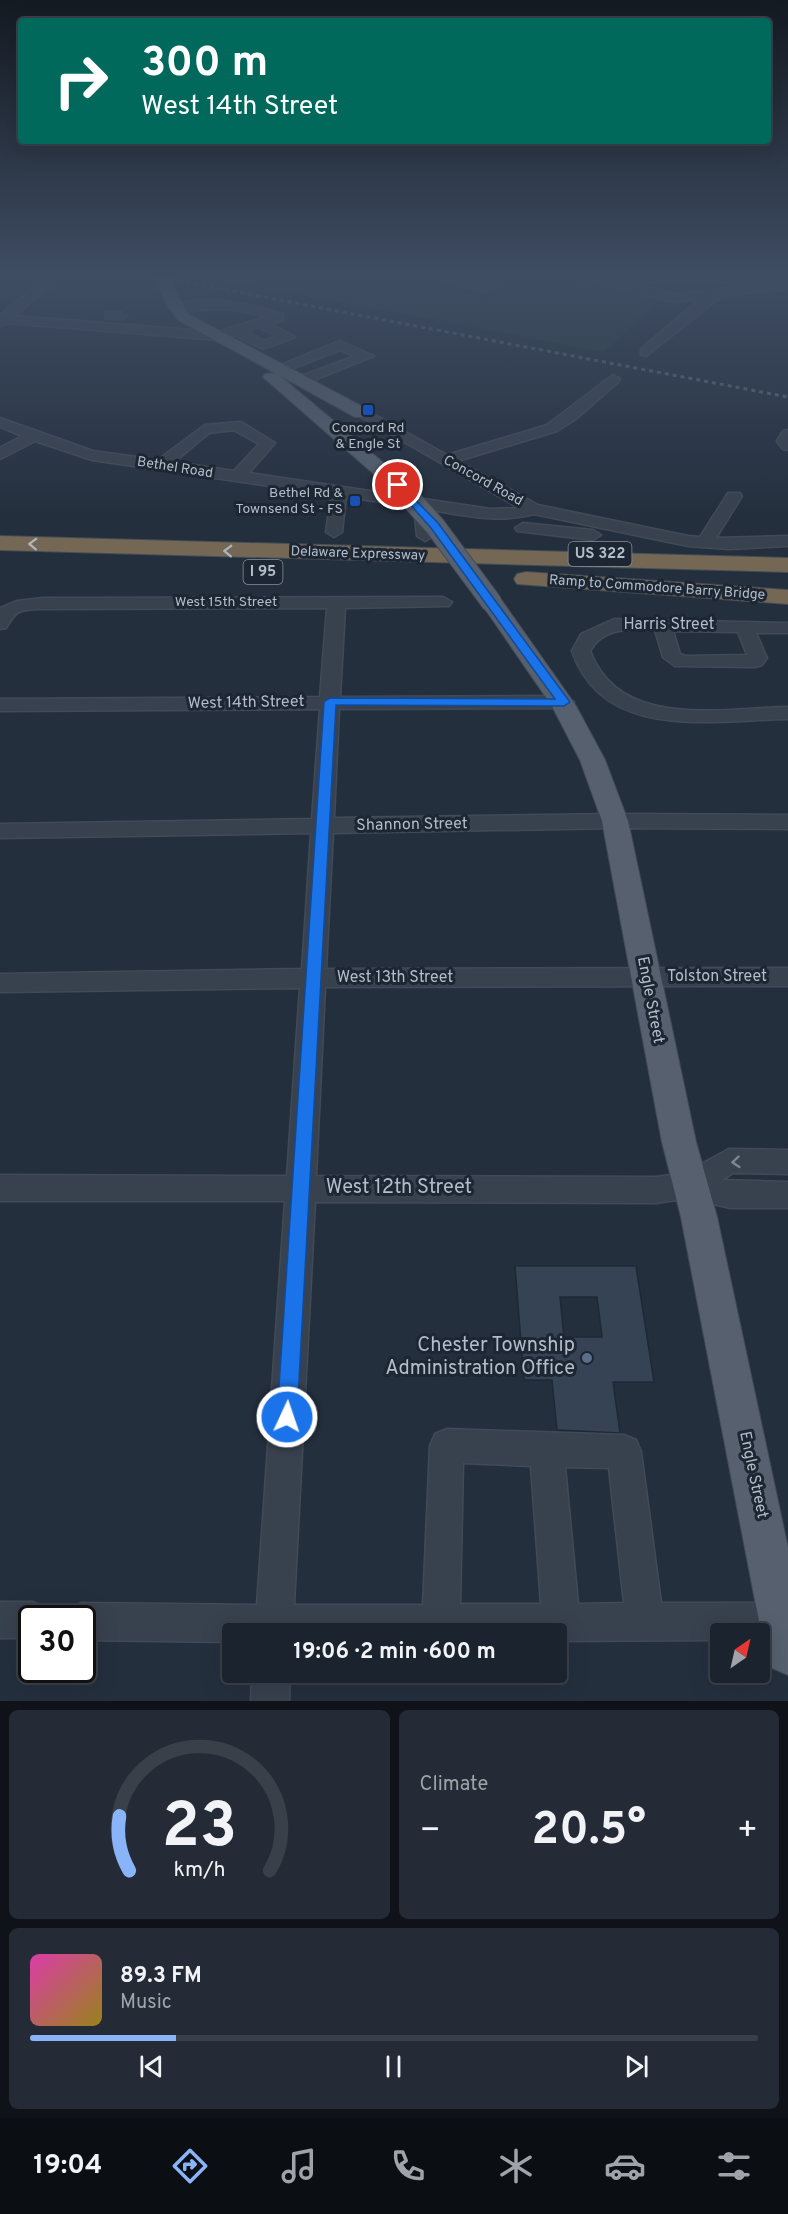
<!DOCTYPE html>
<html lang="en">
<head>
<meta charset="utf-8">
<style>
  body { margin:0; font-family:Overpass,sans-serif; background:#242b36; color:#f1f3f6; height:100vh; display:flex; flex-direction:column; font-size:22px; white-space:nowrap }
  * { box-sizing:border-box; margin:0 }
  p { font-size:20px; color:#a0a4aa }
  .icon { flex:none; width:33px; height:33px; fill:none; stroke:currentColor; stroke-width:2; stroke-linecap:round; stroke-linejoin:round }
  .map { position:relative; height:1701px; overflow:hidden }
  .drawer { display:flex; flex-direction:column; gap:9px; padding:9px; background:#0f1319; flex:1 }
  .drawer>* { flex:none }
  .top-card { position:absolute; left:18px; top:18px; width:753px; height:126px; border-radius:6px; box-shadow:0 6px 24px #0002,0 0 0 2px #39404a; background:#00695c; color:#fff; overflow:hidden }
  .needle { width:39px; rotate:34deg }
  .fabs { position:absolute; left:710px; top:1623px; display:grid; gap:12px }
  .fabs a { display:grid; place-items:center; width:60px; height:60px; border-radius:6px; background:#1b232e; box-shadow:0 6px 24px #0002,0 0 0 2px #39404a; font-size:30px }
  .speed { position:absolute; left:18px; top:1605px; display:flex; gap:12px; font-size:30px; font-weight:700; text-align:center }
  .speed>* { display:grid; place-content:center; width:78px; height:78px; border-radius:50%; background:#1b232e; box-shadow:0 6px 24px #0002,0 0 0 2px #39404a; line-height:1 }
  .speed .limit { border:3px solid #111; border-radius:9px; background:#fff; color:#111 }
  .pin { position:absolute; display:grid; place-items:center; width:51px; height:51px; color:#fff; margin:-26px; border:3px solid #fff; border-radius:50%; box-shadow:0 2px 6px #0007 }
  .me { position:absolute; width:66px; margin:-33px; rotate:3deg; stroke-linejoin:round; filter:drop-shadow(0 0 4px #0008) }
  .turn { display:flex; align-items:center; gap:21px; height:126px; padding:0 24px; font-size:27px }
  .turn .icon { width:78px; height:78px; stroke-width:2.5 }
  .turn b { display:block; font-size:42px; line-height:51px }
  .big { font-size:45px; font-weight:700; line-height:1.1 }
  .drawer .widget { flex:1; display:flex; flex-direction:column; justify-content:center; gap:9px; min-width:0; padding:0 21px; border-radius:9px; background:#242b36 }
  .drawer .dial { align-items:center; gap:0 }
  .dial svg { height:156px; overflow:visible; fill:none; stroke:#39404a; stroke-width:7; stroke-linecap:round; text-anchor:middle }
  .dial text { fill:#f1f3f6; stroke:none }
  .song { display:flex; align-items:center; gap:18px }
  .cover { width:72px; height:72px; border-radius:9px; background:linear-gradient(135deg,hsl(320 70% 55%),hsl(50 70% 35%)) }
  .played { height:6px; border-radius:3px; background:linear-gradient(90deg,#8ab4f8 20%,#39404a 20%) }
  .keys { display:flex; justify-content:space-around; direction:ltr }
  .heat { display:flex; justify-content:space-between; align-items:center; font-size:33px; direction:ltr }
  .drawer .tiles { flex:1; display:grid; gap:9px; grid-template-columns:1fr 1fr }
  .widget:last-child { grid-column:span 2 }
  .trip { position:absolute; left:222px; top:1623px; width:345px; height:60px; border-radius:6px; background:#1b232e; box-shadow:0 6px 24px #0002,0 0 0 2px #39404a; font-weight:700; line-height:60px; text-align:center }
  .menu { display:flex; height:96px; justify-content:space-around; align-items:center; background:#0b0e12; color:#a0a4aa }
  .menu .icon { width:42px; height:42px }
  .menu .on { color:#8ab4f8 }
  .menu b { font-size:27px; color:#f1f3f6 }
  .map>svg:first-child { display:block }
  .green { fill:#263c3f }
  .building { fill:#364354; stroke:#1f2835; stroke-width:1.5; fill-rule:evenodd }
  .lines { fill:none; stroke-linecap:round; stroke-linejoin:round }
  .minor-casing { stroke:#414a57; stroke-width:3 }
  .major-casing { stroke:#414a57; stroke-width:2 }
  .highway-casing { stroke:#434c59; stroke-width:2 }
  .minor { fill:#38414e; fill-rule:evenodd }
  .major { fill:#56606e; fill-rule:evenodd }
  .highway { fill:#746855; fill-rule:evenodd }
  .rail { stroke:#5a6575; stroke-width:3; stroke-dasharray:4 4; stroke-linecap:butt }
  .major-bridge-casing { stroke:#414a57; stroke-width:22; stroke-linecap:butt }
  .major-bridge { stroke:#56606e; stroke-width:20 }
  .oneway { stroke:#aeb4bd }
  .oneway2 { stroke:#7c8592 }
  .route { fill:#1a73e8; stroke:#114b97; stroke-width:1.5 }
  .transit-dot { fill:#1a4fb4; stroke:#1d2633; stroke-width:2 }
  .service-dot { fill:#5c6f8a; stroke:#1d2633; stroke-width:2 }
  .labels { text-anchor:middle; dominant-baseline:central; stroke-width:6; stroke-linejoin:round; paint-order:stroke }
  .far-poi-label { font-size:14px; fill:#b4bcc9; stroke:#1d2633 }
  .far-street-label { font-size:14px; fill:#b4bcc9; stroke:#1d2633 }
  .shield { fill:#1d2633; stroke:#878f9c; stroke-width:1.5 }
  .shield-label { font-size:15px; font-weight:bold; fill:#b4bcc9 }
  .street-label { font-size:16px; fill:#b4bcc9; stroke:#1d2633 }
  .near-street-label { font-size:20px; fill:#b4bcc9; stroke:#1d2633 }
  .near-poi-label { font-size:20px; fill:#b4bcc9; stroke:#1d2633; text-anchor:end }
</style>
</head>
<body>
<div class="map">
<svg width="788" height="1701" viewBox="0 0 788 1701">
  <rect width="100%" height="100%" fill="#242f3e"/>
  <path class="green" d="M199 276H551L618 287 662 299 604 352Z"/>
  <path class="building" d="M428 276H480L511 284 485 296 427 280Z
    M104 309 127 310 124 313 132 314 124 322 103 321Z
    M515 1266H636L654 1382H613L620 1433 557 1430 552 1380H524ZM560 1297H597L602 1337H564Z"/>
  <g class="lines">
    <g class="minor-casing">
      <path id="minor" d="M48 276H61L15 316 217 332 266 317C236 307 209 307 178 314L172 310C194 290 257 306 283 314V320L271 324 295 337 263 349 234 335 218 340 7 323 0 327V315ZM258 327 277 336 264 341 246 331Z
        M567 276 616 278 674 294 788 281V289L722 296 646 356 641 355V349L701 298 674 302Z
        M627 276H740L742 278 736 282H631L627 280Z
        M340 341 374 356 301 385 294 381 296 378 355 356 340 350 283 372H273L271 369Z
        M613 375 620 379 618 382 577 418 557 431 458 461 538 505 688 536 700 537 728 493H740L742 496 716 538 788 536V546L729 549 688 546 534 514C499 524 464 515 430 510L433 536 425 541 417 536 414 507 346 497 342 532 334 537 326 532 331 495 92 460 35 441 0 459V448L22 436 0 427V418L93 451 158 460 205 425 241 422 275 443 249 473 491 509 519 508 354 413 356 410H366L447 455 547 425ZM234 430 259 444 234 471 174 462 209 433Z
        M788 430V450L783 449 777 441 783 431Z
        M523 523 593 530 601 535 593 540 517 531 515 528Z
        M443 597 452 602 449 606 345 608 340 697 564 696 574 702 564 708 339 709 334 818 615 814 788 815V829L615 828 333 833 326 969 788 968V986L325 987 316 1176 656 1177 685 1173 729 1149 788 1150V1174L733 1173 722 1180 788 1182V1208H730L690 1198 656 1203 315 1202 294 1605H423L430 1446 435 1434 447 1429 624 1435 636 1440 641 1452 661 1603H783L788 1605V1637L759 1640V1634H720V1640L556 1641V1634H232V1642L82 1640V1618H65L69 1608 82 1603 257 1605 285 1201H0V1175L287 1176 300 988 0 992V974L302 969 311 833 0 838V824L312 819 320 709 0 711V699L320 697 327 608 37 609C17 610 16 612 6 628L0 629V608L17 601 43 598ZM463 1463 531 1466 541 1604H460ZM565 1467 609 1468 624 1603 578 1604Z
        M614 619 788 623V633H756L767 658 762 665 755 667 675 666 663 657 655 630C630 630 604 626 590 651 620 730 721 708 788 707V719C712 720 603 742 572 651L581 634ZM673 631 738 632 747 655 685 656 680 654Z
        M0 1602H32L45 1607 50 1618H32V1638H0Z
        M252 1672H290L289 1701H251Z"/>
    </g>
    <g class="major-casing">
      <path id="major" d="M154 276H168L188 314 367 409 370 413 367 417H355L279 375 405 481 407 485 405 489H391L263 377 265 374 275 373 178 320 168 307Z
        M492 597 500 598 576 706 605 760 628 821 696 1142 717 1217 788 1548V1675L772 1668 765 1652 681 1217 662 1142 602 821 580 760 552 706 481 603 484 598Z"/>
    </g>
    <g class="highway-casing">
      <path id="highway" d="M0 536 788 558V572L0 550Z
        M526 572 788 590V604L517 584 514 579 517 574Z"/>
    </g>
    <use href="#minor" class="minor"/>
    <use href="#major" class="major"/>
    <use href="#highway" class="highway"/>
    <path class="rail" d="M154 276 788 397"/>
    <g class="major-bridge-casing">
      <path id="major-bridge" d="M398 485 435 526 492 603"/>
    </g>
    <use href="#major-bridge" class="major-bridge"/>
  </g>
  <defs><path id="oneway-chevron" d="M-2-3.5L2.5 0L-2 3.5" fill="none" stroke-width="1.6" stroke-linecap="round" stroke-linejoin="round" transform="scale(1.5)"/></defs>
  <g class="oneway">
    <use href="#oneway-chevron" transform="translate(33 544) rotate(-178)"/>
    <use href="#oneway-chevron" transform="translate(228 551) rotate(-178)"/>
  </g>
  <use class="oneway2" href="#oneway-chevron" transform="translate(736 1162) rotate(175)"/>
  <linearGradient id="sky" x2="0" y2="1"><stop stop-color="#141a22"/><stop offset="0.54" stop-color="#3f4d63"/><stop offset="1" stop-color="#3f4d63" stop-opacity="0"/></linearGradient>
  <rect width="788" height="514" fill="url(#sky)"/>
  <path class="route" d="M398 482 438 523 570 702 564 706 336 705 297 1417 294 1424 287 1427 280 1424 277 1417 324 702 330 698 555 699 431 528 395 487V483Z"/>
  <g class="transit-dot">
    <rect x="362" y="404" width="12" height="12" rx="3"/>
    <rect x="349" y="495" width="12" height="12" rx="3"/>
  </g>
  <circle class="service-dot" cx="587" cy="1358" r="6"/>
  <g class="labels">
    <g class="far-poi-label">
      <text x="368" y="428">Concord Rd<tspan x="368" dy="16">&amp; Engle St</tspan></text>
      <text x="343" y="493" text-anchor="end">Bethel Rd &amp;<tspan x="343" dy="16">Townsend St - FS</tspan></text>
    </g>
    <g class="far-street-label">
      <text transform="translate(175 468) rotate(9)">Bethel Road</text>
      <text transform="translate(483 481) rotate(29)">Concord Road</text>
      <text transform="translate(358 554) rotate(2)">Delaware Expressway</text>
      <text transform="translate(657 588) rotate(4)">Ramp to Commodore Barry Bridge</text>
      <text x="226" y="602">West 15th Street</text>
    </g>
    <g class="shield">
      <rect x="568.5" y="542" width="63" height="24" rx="4.5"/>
      <rect x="243.5" y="560" width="39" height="24" rx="4.5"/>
    </g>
    <g class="shield-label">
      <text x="600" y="554">US 322</text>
      <text x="263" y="572">I 95</text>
    </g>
    <g class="street-label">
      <text x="669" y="625">Harris Street</text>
      <text transform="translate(246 703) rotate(-1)">West 14th Street</text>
      <text transform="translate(412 825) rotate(-1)">Shannon Street</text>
      <text x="717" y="977">Tolston Street</text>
      <text x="395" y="978">West 13th Street</text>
      <text transform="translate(650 1000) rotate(79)">Engle Street</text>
      <text transform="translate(753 1475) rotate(78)">Engle Street</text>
    </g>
    <g class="near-street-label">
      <text x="399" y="1188">West 12th Street</text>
    </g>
    <g class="near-poi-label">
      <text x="575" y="1346">Chester Township<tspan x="575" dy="23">Administration Office</tspan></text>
    </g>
  </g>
</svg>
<div class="fabs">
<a><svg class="needle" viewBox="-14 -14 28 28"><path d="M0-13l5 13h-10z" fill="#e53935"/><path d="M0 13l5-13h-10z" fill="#a0a4aa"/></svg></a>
</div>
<div class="speed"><div class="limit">30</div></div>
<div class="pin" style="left:398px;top:485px;background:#d93025"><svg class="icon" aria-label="arrive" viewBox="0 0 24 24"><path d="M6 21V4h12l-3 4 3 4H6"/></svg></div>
<svg class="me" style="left:287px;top:1417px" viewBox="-20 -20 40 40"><circle r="17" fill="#1a73e8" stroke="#fff" stroke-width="3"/><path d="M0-11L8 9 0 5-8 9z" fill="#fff"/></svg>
<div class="trip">19:06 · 2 min · 600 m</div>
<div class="top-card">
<div class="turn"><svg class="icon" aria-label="right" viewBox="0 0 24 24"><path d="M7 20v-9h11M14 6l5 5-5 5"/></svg><div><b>300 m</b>West 14th Street</div></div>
</div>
</div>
<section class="drawer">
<div class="tiles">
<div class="widget dial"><svg viewBox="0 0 100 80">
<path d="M14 69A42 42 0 1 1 86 69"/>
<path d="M14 69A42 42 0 0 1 9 41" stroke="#8ab4f8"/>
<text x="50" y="56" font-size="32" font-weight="700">23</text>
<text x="50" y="72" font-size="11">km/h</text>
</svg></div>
<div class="widget"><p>Climate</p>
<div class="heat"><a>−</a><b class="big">20.5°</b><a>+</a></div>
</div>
<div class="widget">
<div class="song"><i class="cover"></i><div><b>89.3 FM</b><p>Music</p></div></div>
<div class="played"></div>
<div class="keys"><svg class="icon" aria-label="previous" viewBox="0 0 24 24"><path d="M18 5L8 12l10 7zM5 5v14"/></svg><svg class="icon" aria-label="pause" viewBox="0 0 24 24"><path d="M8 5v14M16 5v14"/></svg><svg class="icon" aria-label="next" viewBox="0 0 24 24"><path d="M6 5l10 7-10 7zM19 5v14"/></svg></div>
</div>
</div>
</section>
<nav class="menu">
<b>19:04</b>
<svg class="icon on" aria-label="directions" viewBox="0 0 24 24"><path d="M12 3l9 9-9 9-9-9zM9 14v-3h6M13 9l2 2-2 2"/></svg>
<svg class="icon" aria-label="music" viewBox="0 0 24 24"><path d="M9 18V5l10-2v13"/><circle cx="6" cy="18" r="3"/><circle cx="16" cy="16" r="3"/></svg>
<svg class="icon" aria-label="phone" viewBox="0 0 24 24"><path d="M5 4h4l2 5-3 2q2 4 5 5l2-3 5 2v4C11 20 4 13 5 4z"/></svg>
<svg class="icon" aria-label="climate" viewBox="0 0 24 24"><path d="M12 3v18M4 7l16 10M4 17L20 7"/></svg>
<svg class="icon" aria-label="car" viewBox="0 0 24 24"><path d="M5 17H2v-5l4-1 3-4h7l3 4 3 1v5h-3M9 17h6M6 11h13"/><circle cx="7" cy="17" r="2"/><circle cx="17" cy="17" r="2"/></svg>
<svg class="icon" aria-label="filters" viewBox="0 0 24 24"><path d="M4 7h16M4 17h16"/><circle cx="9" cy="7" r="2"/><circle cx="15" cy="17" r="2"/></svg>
</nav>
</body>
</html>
